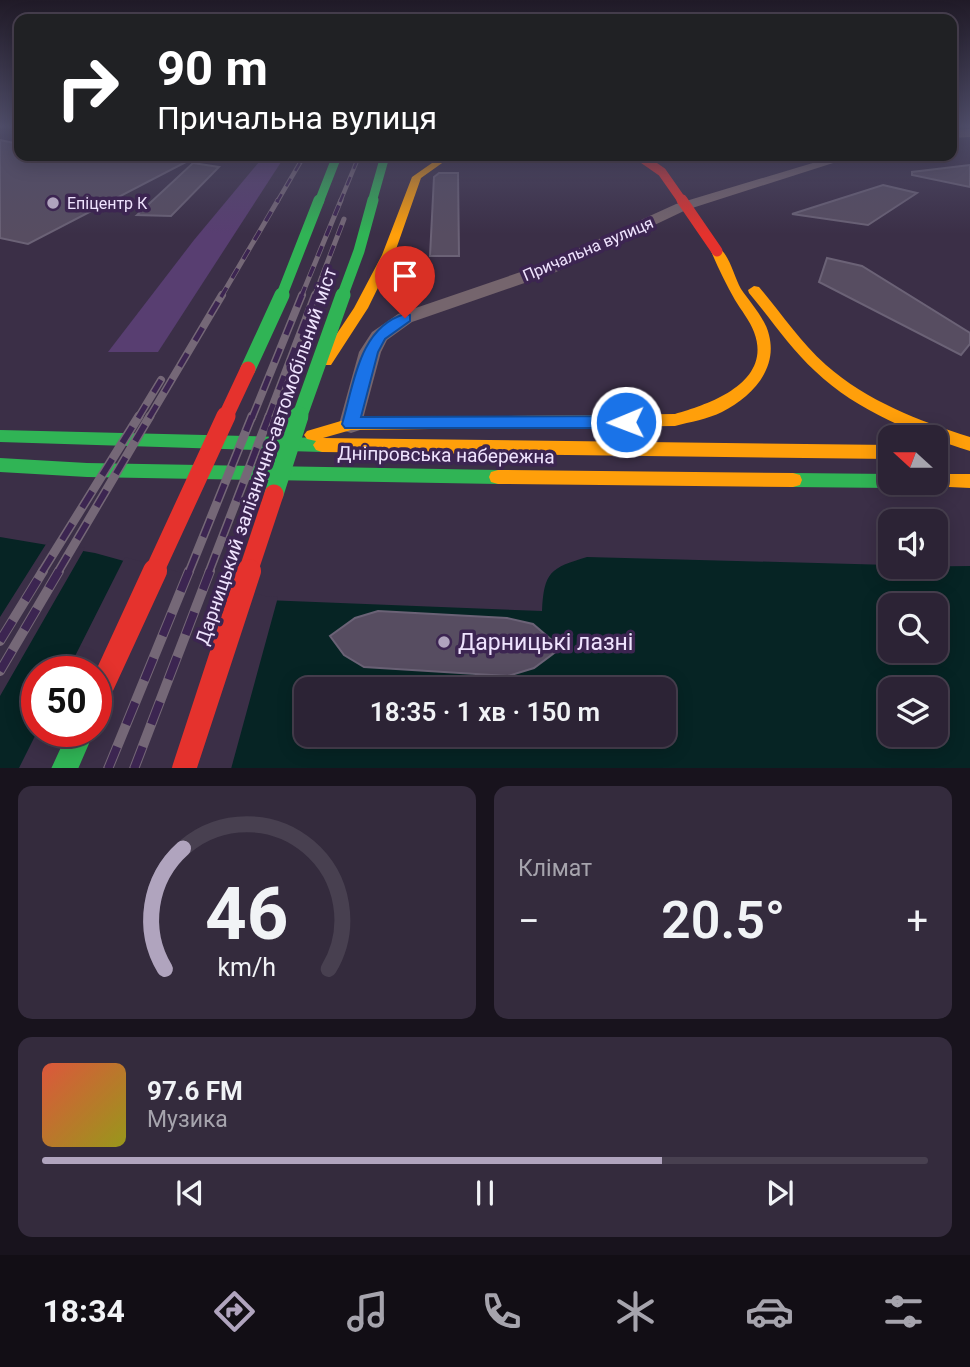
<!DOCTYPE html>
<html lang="uk">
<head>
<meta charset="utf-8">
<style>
  body { margin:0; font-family:Roboto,sans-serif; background:#342b3d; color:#f1f3f6; height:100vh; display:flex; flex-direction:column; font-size:26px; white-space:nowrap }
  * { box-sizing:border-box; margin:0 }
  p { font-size:23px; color:#a6a4ad }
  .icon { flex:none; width:38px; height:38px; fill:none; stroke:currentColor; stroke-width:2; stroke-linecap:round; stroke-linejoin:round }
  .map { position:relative; height:768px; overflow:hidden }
  .details { display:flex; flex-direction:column; gap:18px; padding:18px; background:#18131d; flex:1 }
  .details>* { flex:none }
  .hud { position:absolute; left:14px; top:14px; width:943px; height:147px; border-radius:14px; box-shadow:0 4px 18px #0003,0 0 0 2px #484050; background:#202124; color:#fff; overflow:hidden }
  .needle { width:46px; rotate:291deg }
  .tools { position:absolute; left:878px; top:425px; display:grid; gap:14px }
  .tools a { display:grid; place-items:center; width:70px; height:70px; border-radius:14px; background:#2c2335; box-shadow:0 4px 18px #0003,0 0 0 2px #484050; font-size:35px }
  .speed { position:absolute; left:21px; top:656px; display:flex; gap:14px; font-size:35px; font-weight:700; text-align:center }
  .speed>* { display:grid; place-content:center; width:91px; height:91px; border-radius:50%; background:#2c2335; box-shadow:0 4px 18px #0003,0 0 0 2px #484050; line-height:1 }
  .speed .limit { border:10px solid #d22; background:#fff; color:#111 }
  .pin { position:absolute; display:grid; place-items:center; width:60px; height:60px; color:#fff; margin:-72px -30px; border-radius:50% 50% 50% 0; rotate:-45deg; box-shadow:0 0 7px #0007 }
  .pin .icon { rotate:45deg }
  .me { position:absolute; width:77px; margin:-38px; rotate:269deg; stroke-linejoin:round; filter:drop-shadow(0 0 5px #0008) }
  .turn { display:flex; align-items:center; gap:24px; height:147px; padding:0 28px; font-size:32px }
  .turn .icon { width:91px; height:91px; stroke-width:2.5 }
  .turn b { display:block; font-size:49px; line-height:60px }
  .big { font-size:52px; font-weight:600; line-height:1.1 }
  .details .tile { flex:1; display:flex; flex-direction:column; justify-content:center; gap:10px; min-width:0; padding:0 24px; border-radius:14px; background:#342b3d }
  .details .dial { align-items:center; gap:0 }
  .dial svg { height:182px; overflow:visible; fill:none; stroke:#484050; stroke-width:7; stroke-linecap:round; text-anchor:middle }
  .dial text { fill:#f1f3f6; stroke:none }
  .song { display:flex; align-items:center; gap:21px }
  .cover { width:84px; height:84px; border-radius:10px; background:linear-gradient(135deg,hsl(10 70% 55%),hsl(60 70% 35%)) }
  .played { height:7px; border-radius:4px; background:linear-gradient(90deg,#b0a4be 70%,#484050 70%) }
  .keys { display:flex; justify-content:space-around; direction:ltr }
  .heat { display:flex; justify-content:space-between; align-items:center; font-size:38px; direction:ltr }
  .details .tiles { flex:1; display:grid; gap:18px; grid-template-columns:1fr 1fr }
  .tile:last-child { grid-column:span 2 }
  .trip { position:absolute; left:294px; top:677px; width:382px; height:70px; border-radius:14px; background:#2c2335; box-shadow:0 4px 18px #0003,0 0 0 2px #484050; font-weight:600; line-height:70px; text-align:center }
  .dock { display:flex; height:112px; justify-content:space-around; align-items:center; background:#120e15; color:#a6a4ad }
  .dock .icon { width:49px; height:49px }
  .dock .on { color:#b0a4be }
  .dock b { font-size:32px; color:#f1f3f6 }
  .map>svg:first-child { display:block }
  .green { fill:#583e71 }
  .water { fill:#062424; fill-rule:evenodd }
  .pier { fill:#3b2f47 }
  .building { fill:#574d61; stroke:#6b6276; stroke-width:2 }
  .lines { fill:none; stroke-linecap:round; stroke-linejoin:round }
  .street { fill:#75656d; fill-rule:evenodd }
  .fast { fill:#30b455; fill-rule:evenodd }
  .slow { fill:#ff9f0a; fill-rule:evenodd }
  .rail-far4-casing { stroke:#756877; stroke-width:4.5 }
  .rail-far3-casing { stroke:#756877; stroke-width:5 }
  .rail-far2-casing { stroke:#756877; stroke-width:8 }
  .rail-far1-casing { stroke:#756877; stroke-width:9 }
  .rail-casing { stroke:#756877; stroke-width:10 }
  .rail-far4 { stroke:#3c2551; stroke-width:2.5; stroke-dasharray:9; stroke-linecap:butt }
  .rail-far3 { stroke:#3c2551; stroke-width:3.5; stroke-dasharray:11; stroke-linecap:butt }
  .rail-far2 { stroke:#3c2551; stroke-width:5; stroke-dasharray:15; stroke-linecap:butt }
  .rail-far1 { stroke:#3c2551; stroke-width:6; stroke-dasharray:19; stroke-linecap:butt }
  .rail { stroke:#3c2551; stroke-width:8; stroke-dasharray:24; stroke-linecap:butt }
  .fast-bridge-far3 { stroke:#30b455; stroke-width:9 }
  .fast-bridge-far2 { stroke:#30b455; stroke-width:11 }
  .fast-bridge-far1 { stroke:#30b455; stroke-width:15 }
  .fast-bridge { stroke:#30b455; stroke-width:19 }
  .jam-bridge-far4 { stroke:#e5322d; stroke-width:9 }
  .jam-bridge-far3 { stroke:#e5322d; stroke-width:11 }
  .jam-bridge-far2 { stroke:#e5322d; stroke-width:15 }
  .jam-bridge-far1 { stroke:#e5322d; stroke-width:19 }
  .jam-bridge { stroke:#e5322d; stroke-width:24 }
  .route { fill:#1a73e8; stroke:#114b97; stroke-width:2 }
  .poi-dot { fill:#b0a4be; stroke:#3c2551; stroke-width:2.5 }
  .labels { text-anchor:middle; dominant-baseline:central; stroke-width:7; stroke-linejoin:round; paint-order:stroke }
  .far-poi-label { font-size:16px; fill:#efe3fe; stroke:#3c2551; text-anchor:start }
  .far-street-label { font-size:16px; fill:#efe3fe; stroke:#3c2551 }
  .street-label { font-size:19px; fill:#efe3fe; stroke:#3c2551 }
  .near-poi-label { font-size:23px; fill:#efe3fe; stroke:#3c2551; text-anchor:start }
</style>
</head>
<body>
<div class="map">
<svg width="970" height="769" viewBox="0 0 970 769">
  <rect width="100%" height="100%" fill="#3b2f47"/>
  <path class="green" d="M264 156H285L158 352H108L194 240Z"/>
  <path class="water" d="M0 537 95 553 265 600 542 611C544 572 550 568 587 557L891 565V567L970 566V768H0ZM891 606H936V651H891ZM37 672H96V732H37ZM306 690H663V735H306ZM891 690H936V735H891Z"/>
  <path class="pier" d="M48 541 85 548 0 696V617Z
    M125 557 265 596 278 597 231 769 19 768 37 732H96V672H67Z"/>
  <path class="building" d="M0 140 19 144V156H92L111 159 118 156H147L186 162 28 244 0 238Z
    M193 163 219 167 171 216 137 215Z
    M970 165V187L912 175V172Z
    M439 173H458L459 256H430L434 177Z
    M883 185 917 193 868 225 792 214Z
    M827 258 862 266 970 333V344L961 355 819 282Z
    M378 611 507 618 533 624 561 648 534 668 508 676 364 667 344 655 330 636 355 618Z"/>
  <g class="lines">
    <path class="street" d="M970 129V137L952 138V130Z
      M836 156H855L686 210 556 272 412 322 387 340 381 352 360 430 351 433 342 430 339 424 359 352 372 332 398 314 544 264 676 204Z"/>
    <path class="fast" d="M0 430 322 438 328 440 331 445 328 450 322 452 0 442Z
      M0 458 87 463 498 470 505 472 507 477 505 482 498 484 87 477 0 472Z
      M793 473 891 474V483H899L891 488 793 487 786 485 784 480 786 475Z
      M68 732H94L78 769H51Z"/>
    <path class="slow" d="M442 156H452L421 178 394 255 368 308 331 365H321L318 362 354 308 382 255 412 177Z
      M717 247C729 252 734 277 741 289 750 302 766 320 769 335 778 370 751 397 722 412 708 419 690 422 675 426L351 430 323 438 891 445V459L322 452 316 450 313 445 316 441 307 439 304 435 307 431 351 418 675 414C711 404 773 382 754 332 750 321 741 310 735 300 726 284 718 268 711 251Z
      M754 286 759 287C781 313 800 342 826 365 867 401 919 421 970 437V451C916 434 858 412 815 371 790 348 771 319 749 293L748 290Z
      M498 470 793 473 800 475 802 480 800 485 793 487 498 484 491 482 489 477 491 472Z
      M936 474H970V488L929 486 928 483H936Z"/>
    <g class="rail-far4-casing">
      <path id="rail-far4" d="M277 202 304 156
        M340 202 359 156"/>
    </g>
    <g class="rail-far3-casing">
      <path id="rail-far3" d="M221 297 278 200
        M301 297 341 200
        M314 297 344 219"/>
    </g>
    <g class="rail-far2-casing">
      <path id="rail-far2" d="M138 418 161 380
        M149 418 222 295
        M252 418 302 295
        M268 418 315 295"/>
    </g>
    <g class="rail-far1-casing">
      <path id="rail-far1" d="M42 572 139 416
        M58 572 150 416
        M189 572 252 416
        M209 572 269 416"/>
    </g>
    <g class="rail-casing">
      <path id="rail" d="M0 641 43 571
        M0 671 59 571
        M108 769 189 571
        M134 769 210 571"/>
    </g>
    <use href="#rail-far4" class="rail-far4"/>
    <use href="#rail-far3" class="rail-far3"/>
    <use href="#rail-far2" class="rail-far2"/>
    <use href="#rail-far1" class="rail-far1"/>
    <use href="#rail" class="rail"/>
    <path class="fast-bridge-far3" d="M319 202 337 156
      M372 202 385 156"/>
    <path class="fast-bridge-far2" d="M281 297 319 200
      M342 297 359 251 373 200"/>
    <path class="fast-bridge-far1" d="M248 369 282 295
      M299 418 343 295"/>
    <path class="fast-bridge" d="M274 494 299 416"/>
    <path class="jam-bridge-far4" d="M639 156 662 172 683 202"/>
    <path class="jam-bridge-far3" d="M682 200 717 251"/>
    <path class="jam-bridge-far2" d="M225 418 248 369"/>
    <path class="jam-bridge-far1" d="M154 572 226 416
      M248 572 274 494"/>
    <path class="jam-bridge" d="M96 699 155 571
      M184 769 249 571"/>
  </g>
  <linearGradient id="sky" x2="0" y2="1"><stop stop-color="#201a27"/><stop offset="0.54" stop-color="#4f4d69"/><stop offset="1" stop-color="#4f4d69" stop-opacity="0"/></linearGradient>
  <rect width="970" height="234" fill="url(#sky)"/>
  <path class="route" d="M405 314 410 315V321L385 339 378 352 361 417 626 416 634 422 626 428H345L342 424C354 384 359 327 405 314Z"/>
  <g class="poi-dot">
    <circle cx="53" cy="203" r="7"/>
    <circle cx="444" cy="642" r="7"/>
  </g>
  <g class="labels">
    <g class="far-poi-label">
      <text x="67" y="203">Епіцентр К</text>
    </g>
    <g class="far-street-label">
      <text transform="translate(588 249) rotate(-23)">Причальна вулиця</text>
    </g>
    <g class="street-label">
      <text transform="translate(446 455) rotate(1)">Дніпровська набережна</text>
      <text transform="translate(266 456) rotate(-71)">Дарницький залізнично-автомобільний міст</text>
    </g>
    <g class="near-poi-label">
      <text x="458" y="642">Дарницькі лазні</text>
    </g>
  </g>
</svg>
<div class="tools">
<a><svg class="needle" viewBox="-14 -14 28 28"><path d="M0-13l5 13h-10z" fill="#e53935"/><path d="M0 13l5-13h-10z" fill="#a6a4ad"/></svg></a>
<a><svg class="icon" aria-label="sound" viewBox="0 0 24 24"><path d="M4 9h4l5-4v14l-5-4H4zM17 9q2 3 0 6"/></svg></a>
<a><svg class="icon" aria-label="search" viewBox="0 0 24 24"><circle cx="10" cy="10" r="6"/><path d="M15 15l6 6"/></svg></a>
<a><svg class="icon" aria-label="layers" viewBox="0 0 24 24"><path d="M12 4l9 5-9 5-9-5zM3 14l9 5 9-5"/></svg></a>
</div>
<div class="speed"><div class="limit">50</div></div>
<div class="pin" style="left:405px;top:318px;background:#d93025"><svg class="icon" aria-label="arrive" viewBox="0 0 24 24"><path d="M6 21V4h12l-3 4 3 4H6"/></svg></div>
<svg class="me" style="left:626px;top:422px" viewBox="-20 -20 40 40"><circle r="17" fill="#1a73e8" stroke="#fff" stroke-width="3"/><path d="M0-11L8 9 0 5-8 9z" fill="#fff"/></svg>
<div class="trip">18:35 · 1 хв · 150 m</div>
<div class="hud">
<div class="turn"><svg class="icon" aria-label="right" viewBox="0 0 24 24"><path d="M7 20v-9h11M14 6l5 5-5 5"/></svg><div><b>90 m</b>Причальна вулиця</div></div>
</div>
</div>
<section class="details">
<div class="tiles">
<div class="tile dial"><svg viewBox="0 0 100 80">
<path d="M14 69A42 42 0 1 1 86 69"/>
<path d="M14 69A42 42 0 0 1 22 16" stroke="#b0a4be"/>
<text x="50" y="56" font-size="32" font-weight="700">46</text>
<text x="50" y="72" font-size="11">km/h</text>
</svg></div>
<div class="tile"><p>Клімат</p>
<div class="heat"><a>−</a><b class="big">20.5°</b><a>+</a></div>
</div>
<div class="tile">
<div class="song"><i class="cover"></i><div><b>97.6 FM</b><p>Музика</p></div></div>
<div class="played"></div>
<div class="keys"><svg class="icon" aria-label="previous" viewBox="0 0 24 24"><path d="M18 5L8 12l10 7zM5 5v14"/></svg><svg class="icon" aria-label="pause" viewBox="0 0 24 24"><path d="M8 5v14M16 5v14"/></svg><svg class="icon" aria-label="next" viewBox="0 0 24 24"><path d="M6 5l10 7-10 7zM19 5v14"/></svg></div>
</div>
</div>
</section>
<nav class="dock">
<b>18:34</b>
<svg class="icon on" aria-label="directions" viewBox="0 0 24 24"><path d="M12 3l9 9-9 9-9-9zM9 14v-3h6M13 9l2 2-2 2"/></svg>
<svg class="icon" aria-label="music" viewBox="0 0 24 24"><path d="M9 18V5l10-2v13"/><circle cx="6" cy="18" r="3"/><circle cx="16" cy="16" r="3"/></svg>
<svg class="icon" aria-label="phone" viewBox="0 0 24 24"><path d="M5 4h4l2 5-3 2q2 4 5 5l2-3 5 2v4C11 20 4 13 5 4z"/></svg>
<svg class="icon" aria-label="climate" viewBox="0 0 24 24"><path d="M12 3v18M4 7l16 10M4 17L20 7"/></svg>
<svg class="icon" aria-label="car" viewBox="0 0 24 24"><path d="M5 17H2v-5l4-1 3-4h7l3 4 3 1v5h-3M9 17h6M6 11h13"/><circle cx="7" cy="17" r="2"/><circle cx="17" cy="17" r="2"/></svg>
<svg class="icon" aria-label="filters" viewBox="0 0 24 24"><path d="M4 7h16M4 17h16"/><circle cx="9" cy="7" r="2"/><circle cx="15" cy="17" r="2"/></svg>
</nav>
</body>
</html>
